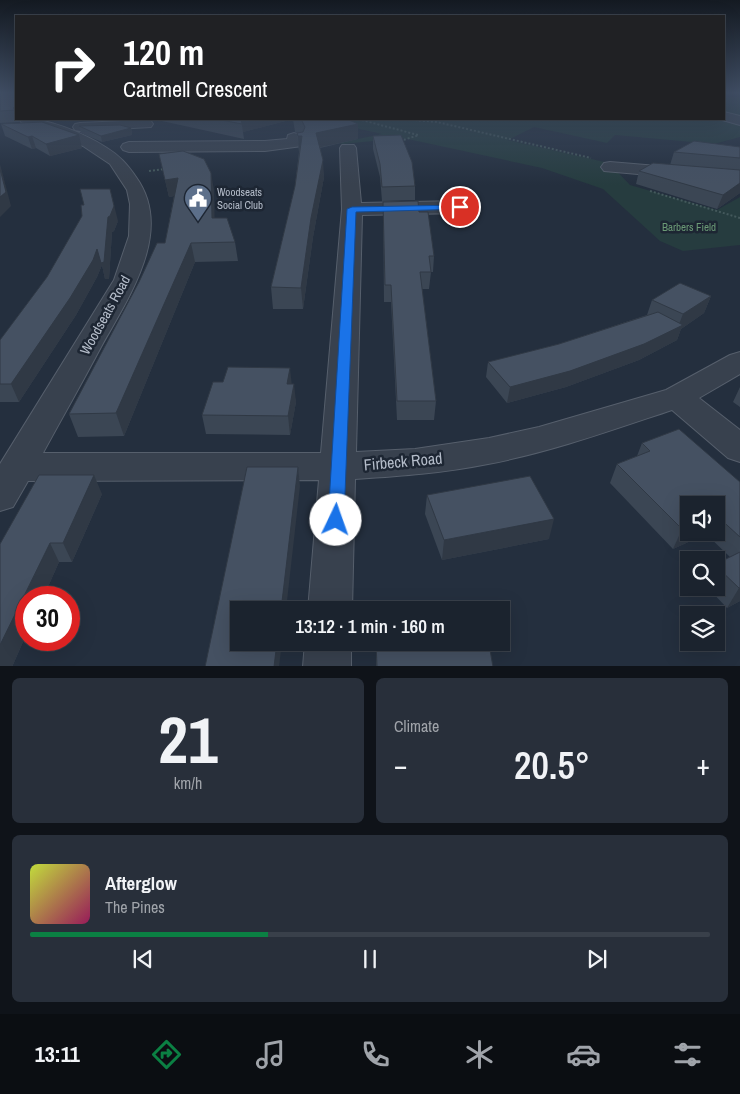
<!DOCTYPE html>
<html lang="en">
<head>
<meta charset="utf-8">
<style>
  body { margin:0; font-family:"Archivo Narrow",sans-serif; background:#282f3a; color:#f1f3f6; height:100vh; display:flex; flex-direction:column; font-size:19px; white-space:nowrap }
  * { box-sizing:border-box; margin:0 }
  p { font-size:16px; color:#a0a4aa }
  .icon { flex:none; width:28px; height:28px; fill:none; stroke:currentColor; stroke-width:2; stroke-linecap:round; stroke-linejoin:round }
  .map { position:relative; height:666px; overflow:hidden }
  .side { display:flex; flex-direction:column; gap:12px; padding:12px; background:#0f1319; flex:1 }
  .side>* { flex:none }
  .banner { position:absolute; left:15px; top:15px; width:710px; height:105px; border-radius:0px; box-shadow:0 5px 20px #0002,0 0 0 1px #39404a; background:#202124; color:#fff; overflow:hidden }
  .controls { position:absolute; left:680px; top:496px; display:grid; gap:10px }
  .controls a { display:grid; place-items:center; width:45px; height:45px; border-radius:0px; background:#1b232e; box-shadow:0 5px 20px #0002,0 0 0 1px #39404a; font-size:25px }
  .speed { position:absolute; left:15px; top:586px; display:flex; gap:10px; font-size:25px; font-weight:700; text-align:center }
  .speed>* { display:grid; place-content:center; width:65px; height:65px; border-radius:50%; background:#1b232e; box-shadow:0 5px 20px #0002,0 0 0 1px #39404a; line-height:1 }
  .speed .limit { border:8px solid #d22; background:#fff; color:#111 }
  .pin { position:absolute; display:grid; place-items:center; width:42px; height:42px; color:#fff; margin:-21px; border:2px solid #fff; border-radius:50%; box-shadow:0 1px 5px #0007 }
  .me { position:absolute; width:55px; margin:-28px; rotate:3deg; stroke-linejoin:round; filter:drop-shadow(0 0 4px #0008) }
  .turn { display:flex; align-items:center; gap:18px; height:105px; padding:0 25px; font-size:22px }
  .turn .icon { width:65px; height:65px; stroke-width:2.5 }
  .turn b { display:block; font-size:35px; line-height:42px }
  .big { font-size:38px; font-weight:600; line-height:1.1 }
  .side .widget { flex:1; display:flex; flex-direction:column; justify-content:center; gap:8px; min-width:0; padding:0 18px; border-radius:8px; background:#282f3a }
  .side .dial { align-items:center; gap:0 }
  .dial b { font-size:65px; line-height:1 }
  .song { display:flex; align-items:center; gap:15px }
  .cover { width:60px; height:60px; border-radius:8px; background:linear-gradient(135deg,hsl(70 70% 55%),hsl(330 70% 35%)) }
  .played { height:5px; border-radius:2px; background:linear-gradient(90deg,#0b8043 35%,#39404a 35%) }
  .keys { display:flex; justify-content:space-around; direction:ltr }
  .heat { display:flex; justify-content:space-between; align-items:center; font-size:28px; direction:ltr }
  .side .tiles { flex:1; display:grid; gap:12px; grid-template-columns:1fr 1fr }
  .widget:last-child { grid-column:span 2 }
  .trip { position:absolute; left:230px; top:601px; width:280px; height:50px; border-radius:0px; background:#1b232e; box-shadow:0 5px 20px #0002,0 0 0 1px #39404a; font-weight:600; line-height:50px; text-align:center }
  .tab-bar { display:flex; height:80px; justify-content:space-around; align-items:center; background:#0b0e12; color:#a0a4aa }
  .tab-bar .icon { width:35px; height:35px }
  .tab-bar .on { color:#0b8043 }
  .tab-bar b { font-size:22px; color:#f1f3f6 }
  .map>svg:first-child { display:block }
  .green { fill:#263c3f }
  .lines { fill:none; stroke-linecap:round; stroke-linejoin:round }
  .minor-casing { stroke:#565f6c; stroke-width:2 }
  .path { stroke:#44595c; stroke-width:2; stroke-dasharray:2 2; stroke-linecap:butt }
  .minor { fill:#38414e; fill-rule:evenodd }
  .wall { fill:#3b4654; fill-rule:evenodd }
  .shaded-wall { fill:#303945 }
  .building { fill:#455162; stroke:#303945 }
  .route { fill:#1a73e8; stroke:#114b97 }
  .labels { text-anchor:middle; dominant-baseline:central; stroke-width:5; stroke-linejoin:round; paint-order:stroke }
  .far-poi-label { font-size:11px; fill:#b4bcc9; stroke:#1d2633; text-anchor:start }
  .far-park-label { font-size:11px; fill:#6b9a76; stroke:#1d2633 }
  .street-label { font-size:14px; fill:#b4bcc9; stroke:#1d2633 }
  .near-street-label { font-size:16px; fill:#b4bcc9; stroke:#1d2633 }
</style>
</head>
<body>
<div class="map">
<svg width="740" height="667" viewBox="0 0 740 667">
  <rect width="100%" height="100%" fill="#242f3e"/>
  <path class="green" d="M724 97H740V118L724 113Z
    M315 119H723L740 124V137L714 144 615 135 607 143 534 127 508 140 609 163 630 185 717 210 740 197V245L683 251 660 241 603 189 542 168 403 138 343 144 338 143 382 134Z"/>
  <g class="lines">
    <g class="minor-casing">
      <path id="minor" d="M724 112 740 116V125L719 119H724Z
        M19 119C46 117 84 133 107 148 120 156 127 164 136 177 175 231 128 298 101 347 82 383 62 418 43 453H321L342 209 340 148 342 145H354L356 148 361 203 460 201 467 203 470 207 467 211 460 213 362 215 356 452 415 449 489 438 539 427 666 390 730 355 740 352V374L699 398 740 430V462L728 458 672 410C612 430 551 452 488 464 444 473 400 476 355 479L352 610H308L319 480 28 481 13 507 0 511V464L114 280 129 236 130 204 127 190 110 164 83 146 21 122Z
        M146 120 151 121 153 124 151 127 80 131 75 130 73 127 75 124 80 123Z
        M294 133 300 135 304 143 302 146 265 151 129 152 123 150 121 147 123 144 129 142 265 141 287 139 288 135Z
        M610 162 740 173V183L604 171 601 167 604 163Z
        M305 642H351V667H303Z"/>
    </g>
    <path class="path" d="M358 119 418 135
      M403 119 437 122 591 158
      M400 141 419 135
      M149 171 165 169
      M650 191 740 218"/>
    <use href="#minor" class="minor"/>
  </g>
  <path class="wall" d="M0 92H16V119H19L20 122 0 123Z
    M44 119H87L88 120 50 121Z
    M161 119H347L358 124V139L320 148 324 177 313 237 303 309H273L271 287 295 186 299 152 297 133H298L295 132 293 119 243 132 244 139 162 121Z
    M1 124 82 148 50 156 36 148 32 149 5 136Z
    M79 126 131 128 132 135 102 142 81 133Z
    M373 136 415 186V200L382 201 380 177 373 149Z
    M740 147V193L717 209 636 184 639 171 670 165 674 152Z
    M159 154 214 190V218L235 242 238 261 195 262 124 436 78 437 69 414 139 282 165 243 174 196 169 197Z
    M383 202 419 212 434 256 433 272H431L429 289H422L436 401 434 420H397L391 302H384Z
    M118 221 114 231 112 232 109 279H105L102 265 97 277 76 315 19 402H0V340Z
    M711 296 704 313 681 329 677 340 639 360 566 387 507 403 486 377 488 362 559 344 647 315 652 300Z
    M292 384 296 402 290 435 206 434 202 415Z
    M740 387V407L733 402Z
    M642 443 740 482V601L727 608 708 588H716V564L730 557 706 534 673 549 610 483 617 464 637 456ZM716 505V532H689Z
    M102 494 72 562H59L43 598H26V635L12 667 0 544Z
    M427 495 549 539 442 560 425 514Z
    M376 642H451L452 644 493 667H376Z"/>
  <path class="shaded-wall" d="M724 92H740V93L724 96Z
    M241 119H293L243 132Z
    M358 124V139L317 148 316 133Z
    M131 128 132 135 102 142 101 136Z
    M79 135 82 148 50 156 46 144Z
    M32 136 36 148 32 149 28 137Z
    M298 136H302L299 152Z
    M323 160 324 177 313 237 303 309 301 288 311 218Z
    M0 164 11 206 0 217Z
    M211 173 214 190 215 237 212 218Z
    M178 178 181 195 169 197 165 180Z
    M740 183V193L717 209 723 195Z
    M110 189 118 221 114 231 112 232 109 279H105L102 265 97 277 76 315 19 402 11 384 97 249Z
    M191 243 195 262 124 436 116 413Z
    M711 296 704 313 681 329 677 340 639 360 566 387 507 403 510 387 678 327 683 314Z
    M290 368 292 387 287 384Z
    M294 384 296 402 290 435 288 416Z
    M298 467 300 486 286 610H281Z
    M94 475 102 494 72 562 63 543Z
    M554 519 549 539 442 560 444 540Z
    M689 526V532H706V534L673 549 682 529Z
    M50 543 59 562 43 598H26V635L12 667H0V645Z
    M739 588H740V601L727 608Z
    M277 642H282L279 667H274Z"/>
  <path class="building" d="M0 92H16V106L13 108 16 110 0 111Z
    M216 119H241L242 124Z
    M299 119H347L358 124 316 133 323 160 311 218 301 288 271 287 295 186 302 136H298L297 133 303 132 305 127 301 119Z
    M42 122 79 135 46 144 32 136 28 137 1 124Z
    M120 125 131 128 101 136 79 126Z
    M401 135 412 162 415 186 382 187 380 164 373 136Z
    M694 141 740 147V158L674 152Z
    M183 151 204 159 211 173 212 218H227L235 242 191 243 116 413 69 414 139 282 157 243H165L178 178 165 180 159 154Z
    M653 163 740 170V183L723 195 639 171Z
    M0 169 6 192 0 197Z
    M80 189H110L114 206 110 216 108 217 104 262 101 263 97 249 93 260 70 298 11 384H0V340L47 277 82 216 81 205H84Z
    M418 201 419 212H428L434 256H429L431 272H420L436 401H397L391 285H385L383 202Z
    M680 283 711 296 683 314 652 300Z
    M658 312 683 325 644 344 570 371 510 387 488 362 559 344Z
    M228 367 290 368 287 384H294L288 416 202 415 213 382H223Z
    M679 429 740 482V537L716 515V505H689V526L682 529 617 464 650 451 642 443Z
    M247 467H298L281 610H239V642H277L274 667H205Z
    M39 475H94L63 543H50L0 645V544Z
    M530 476 554 519 444 540 427 495Z
    M740 552V588H739L716 566V564Z
    M376 642H451L452 644H489L493 667H377Z"/>
  <linearGradient id="sky" x2="0" y2="1"><stop stop-color="#141a22"/><stop offset="0.5" stop-color="#3f4d63"/><stop offset="1" stop-color="#3f4d63" stop-opacity="0"/></linearGradient>
  <rect width="740" height="185" fill="url(#sky)"/>
  <path class="route" d="M460 205 463 206V209L356 212 344 520 341 524 336 526 330 524 328 520 347 209 352 207Z"/>
  <defs>
    <g id="civic-pin" transform="scale(1.4375)"><path d="M0 17L-7.5 6A9.5 9.5 0 1 1 7.5 6Z" fill="#5c6f8a" stroke="#1d2633"/><path d="M-.6-6.5H3V-4.5H.6V-3L4-1V1h2V6H-6V1h2V-1L-.6-3ZM-1.2 2.5V6h2.4V2.5Z" fill="#fff"/></g>
  </defs>
  <g fill-rule="evenodd">
    <use href="#civic-pin" x="198" y="198"/>
  </g>
  <g class="labels">
    <g class="far-poi-label">
      <text x="217" y="192">Woodseats<tspan x="217" dy="13">Social Club</tspan></text>
    </g>
    <g class="far-park-label">
      <text x="689" y="227">Barbers Field</text>
    </g>
    <g class="street-label">
      <text transform="translate(105 315) rotate(-61)">Woodseats Road</text>
    </g>
    <g class="near-street-label">
      <text transform="translate(403 461) rotate(-5)">Firbeck Road</text>
    </g>
  </g>
</svg>
<div class="controls">
<a><svg class="icon" aria-label="sound" viewBox="0 0 24 24"><path d="M4 9h4l5-4v14l-5-4H4zM17 9q2 3 0 6"/></svg></a>
<a><svg class="icon" aria-label="search" viewBox="0 0 24 24"><circle cx="10" cy="10" r="6"/><path d="M15 15l6 6"/></svg></a>
<a><svg class="icon" aria-label="layers" viewBox="0 0 24 24"><path d="M12 4l9 5-9 5-9-5zM3 14l9 5 9-5"/></svg></a>
</div>
<div class="speed"><div class="limit">30</div></div>
<div class="pin" style="left:460px;top:207px;background:#d93025"><svg class="icon" aria-label="arrive" viewBox="0 0 24 24"><path d="M6 21V4h12l-3 4 3 4H6"/></svg></div>
<svg class="me" style="left:336px;top:520px" viewBox="-20 -20 40 40"><circle r="19" fill="#fff"/><path d="M0-13L10 11 0 6-10 11z" fill="#1a73e8"/></svg>
<div class="trip">13:12 · 1 min · 160 m</div>
<div class="banner">
<div class="turn"><svg class="icon" aria-label="right" viewBox="0 0 24 24"><path d="M7 20v-9h11M14 6l5 5-5 5"/></svg><div><b>120 m</b>Cartmell Crescent</div></div>
</div>
</div>
<section class="side">
<div class="tiles">
<div class="widget dial"><b>21</b><p>km/h</p></div>
<div class="widget"><p>Climate</p>
<div class="heat"><a>−</a><b class="big">20.5°</b><a>+</a></div>
</div>
<div class="widget">
<div class="song"><i class="cover"></i><div><b>Afterglow</b><p>The Pines</p></div></div>
<div class="played"></div>
<div class="keys"><svg class="icon" aria-label="previous" viewBox="0 0 24 24"><path d="M18 5L8 12l10 7zM5 5v14"/></svg><svg class="icon" aria-label="pause" viewBox="0 0 24 24"><path d="M8 5v14M16 5v14"/></svg><svg class="icon" aria-label="next" viewBox="0 0 24 24"><path d="M6 5l10 7-10 7zM19 5v14"/></svg></div>
</div>
</div>
</section>
<nav class="tab-bar">
<b>13:11</b>
<svg class="icon on" aria-label="directions" viewBox="0 0 24 24"><path d="M12 3l9 9-9 9-9-9zM9 14v-3h6M13 9l2 2-2 2"/></svg>
<svg class="icon" aria-label="music" viewBox="0 0 24 24"><path d="M9 18V5l10-2v13"/><circle cx="6" cy="18" r="3"/><circle cx="16" cy="16" r="3"/></svg>
<svg class="icon" aria-label="phone" viewBox="0 0 24 24"><path d="M5 4h4l2 5-3 2q2 4 5 5l2-3 5 2v4C11 20 4 13 5 4z"/></svg>
<svg class="icon" aria-label="climate" viewBox="0 0 24 24"><path d="M12 3v18M4 7l16 10M4 17L20 7"/></svg>
<svg class="icon" aria-label="car" viewBox="0 0 24 24"><path d="M5 17H2v-5l4-1 3-4h7l3 4 3 1v5h-3M9 17h6M6 11h13"/><circle cx="7" cy="17" r="2"/><circle cx="17" cy="17" r="2"/></svg>
<svg class="icon" aria-label="filters" viewBox="0 0 24 24"><path d="M4 7h16M4 17h16"/><circle cx="9" cy="7" r="2"/><circle cx="15" cy="17" r="2"/></svg>
</nav>
</body>
</html>
